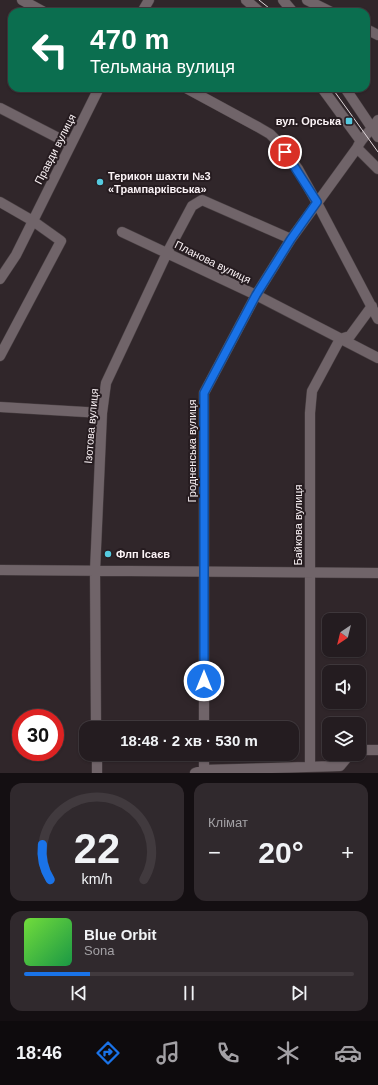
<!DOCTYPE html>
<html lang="uk">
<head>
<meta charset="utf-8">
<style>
  body { margin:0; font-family:Helvetica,sans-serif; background:#30292d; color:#f1f3f6; height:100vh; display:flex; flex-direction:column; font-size:15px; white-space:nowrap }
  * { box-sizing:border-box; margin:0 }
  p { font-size:13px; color:#a3a1a5 }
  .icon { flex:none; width:22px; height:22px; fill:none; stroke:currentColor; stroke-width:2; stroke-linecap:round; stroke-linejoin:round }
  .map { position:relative; height:773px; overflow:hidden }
  .drawer { display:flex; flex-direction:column; gap:10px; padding:10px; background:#140f12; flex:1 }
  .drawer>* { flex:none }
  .guide { position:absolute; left:8px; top:8px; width:362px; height:84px; border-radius:12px; box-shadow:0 1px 3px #0004,0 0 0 1px #413a3e; background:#0b6e4f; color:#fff; overflow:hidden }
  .needle { width:26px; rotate:215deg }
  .controls { position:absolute; left:322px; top:613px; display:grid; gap:8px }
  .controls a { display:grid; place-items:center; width:44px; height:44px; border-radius:8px; background:#241c20; box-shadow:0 1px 3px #0004,0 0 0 1px #413a3e; font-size:20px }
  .speed { position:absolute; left:12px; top:709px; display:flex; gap:8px; font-size:20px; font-weight:700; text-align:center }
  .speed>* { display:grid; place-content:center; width:52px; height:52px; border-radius:50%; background:#241c20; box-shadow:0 1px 3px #0004,0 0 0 1px #413a3e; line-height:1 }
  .speed .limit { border:6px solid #d22; background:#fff; color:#111 }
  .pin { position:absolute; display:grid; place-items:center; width:34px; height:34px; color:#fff; margin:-17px; border:2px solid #fff; border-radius:50%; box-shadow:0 1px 4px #0007 }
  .me { position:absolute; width:44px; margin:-22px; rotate:0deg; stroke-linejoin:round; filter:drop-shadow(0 0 3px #0008) }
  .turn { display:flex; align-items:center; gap:14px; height:84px; padding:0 16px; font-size:18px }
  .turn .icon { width:52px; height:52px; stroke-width:2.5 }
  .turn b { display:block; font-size:28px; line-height:34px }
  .big { font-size:30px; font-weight:600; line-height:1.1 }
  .drawer .card { flex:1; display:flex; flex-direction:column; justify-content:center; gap:6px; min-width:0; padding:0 14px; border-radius:12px; background:#30292d }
  .drawer .dial { align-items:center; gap:0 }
  .dial svg { height:104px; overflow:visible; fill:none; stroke:#413a3e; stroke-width:7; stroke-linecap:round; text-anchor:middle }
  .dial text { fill:#f1f3f6; stroke:none }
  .song { display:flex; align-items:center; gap:12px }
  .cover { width:48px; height:48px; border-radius:6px; background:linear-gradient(135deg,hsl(100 70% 55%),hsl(140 70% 35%)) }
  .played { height:4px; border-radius:2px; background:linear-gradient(90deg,#1a73e8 20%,#413a3e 20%) }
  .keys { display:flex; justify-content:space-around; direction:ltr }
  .heat { display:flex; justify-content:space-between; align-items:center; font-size:22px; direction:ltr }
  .drawer .tiles { flex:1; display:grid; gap:10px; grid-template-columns:1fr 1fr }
  .card:last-child { grid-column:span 2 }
  .trip { position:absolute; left:79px; top:721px; width:220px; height:40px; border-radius:12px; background:#241c20; box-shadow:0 1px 3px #0004,0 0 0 1px #413a3e; font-weight:600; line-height:40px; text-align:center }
  .tabs { display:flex; height:64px; justify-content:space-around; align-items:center; background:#0e0b0d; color:#a3a1a5 }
  .tabs .icon { width:28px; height:28px }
  .tabs .active { color:#1a73e8 }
  .tabs b { font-size:18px; color:#f1f3f6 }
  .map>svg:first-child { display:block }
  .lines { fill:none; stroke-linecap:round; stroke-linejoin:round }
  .minor-casing { stroke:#4a4144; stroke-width:11 }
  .minor { stroke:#706469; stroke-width:10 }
  .tram { stroke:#dfd7da; stroke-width:1 }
  .route-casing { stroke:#114b97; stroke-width:10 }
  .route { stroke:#1a73e8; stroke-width:7 }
  .poi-dot { fill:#55cadf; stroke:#261c20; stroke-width:1.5 }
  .labels { text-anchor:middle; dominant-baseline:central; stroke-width:4; stroke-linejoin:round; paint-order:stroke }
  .poi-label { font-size:11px; font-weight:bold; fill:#faf2f5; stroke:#261c20; text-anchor:start }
  .street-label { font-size:11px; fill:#faf2f5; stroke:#261c20 }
</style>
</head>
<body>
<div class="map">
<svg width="378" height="773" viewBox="0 0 378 773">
  <rect width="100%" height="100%" fill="#30262a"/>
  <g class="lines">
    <g class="minor-casing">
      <path id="minor" d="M22 0 44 12
        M246 0 260 12
        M283 0 293 12
        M307 0 331 12
        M142 12 149 0
        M366 29 378 35
        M186 88 258 127 270 134 280 144 298 169 317 203 378 319
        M322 88 360 140
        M345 88 378 137
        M0 108 70 144
        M357 148 378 169
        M0 202 33 221 61 241 0 356
        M122 232 256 295 378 358
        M0 279 16 255 99 88
        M0 407 102 413
        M0 570 378 573
        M96 728 95 571 102 413 106 383 167 253 192 206 202 200 291 239
        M204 728V393L256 295 291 239 357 148C362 136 371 132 378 120
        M359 750H378
        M97 754V773
        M204 754V770
        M310 767V413L312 391 340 339 350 336 372 306
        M195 773 204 770 340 766 350 754"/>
    </g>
    <use href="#minor" class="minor"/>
    <path class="tram" d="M259 0 274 12
      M332 88 378 152"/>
  </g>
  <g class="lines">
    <g class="route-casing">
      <path id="route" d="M204 681V393L256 295 291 239 317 202 285 152"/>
    </g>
    <use href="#route" class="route"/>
  </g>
  <g class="poi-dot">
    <rect x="345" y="117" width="8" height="8" rx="2"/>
    <circle cx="100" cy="182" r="4"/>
    <circle cx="108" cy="554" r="4"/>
  </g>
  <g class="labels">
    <g class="poi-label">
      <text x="341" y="121" text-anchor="end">вул. Орська</text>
      <text x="108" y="176">Терикон шахти №3<tspan x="108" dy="13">«Трампарківська»</tspan></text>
      <text x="116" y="554">Флп Ісаєв</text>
    </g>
    <g class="street-label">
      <text transform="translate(55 149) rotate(-63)">Правди вулиця</text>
      <text transform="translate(213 262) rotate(26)">Планова вулиця</text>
      <text transform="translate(91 426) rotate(-85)">Ізотова вулиця</text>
      <text transform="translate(192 451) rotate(-90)">Гродненська вулиця</text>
      <text transform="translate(298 525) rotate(-90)">Байкова вулиця</text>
    </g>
  </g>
</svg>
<div class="controls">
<a><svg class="needle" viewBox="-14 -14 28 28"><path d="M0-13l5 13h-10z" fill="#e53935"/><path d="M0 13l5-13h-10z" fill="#a3a1a5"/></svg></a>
<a><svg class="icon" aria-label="sound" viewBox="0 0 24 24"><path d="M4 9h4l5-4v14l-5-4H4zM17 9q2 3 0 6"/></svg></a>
<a><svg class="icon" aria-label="layers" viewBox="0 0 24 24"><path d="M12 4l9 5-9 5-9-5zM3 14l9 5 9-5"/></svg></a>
</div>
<div class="speed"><div class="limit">30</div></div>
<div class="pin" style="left:285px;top:152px;background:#d93025"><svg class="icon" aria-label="arrive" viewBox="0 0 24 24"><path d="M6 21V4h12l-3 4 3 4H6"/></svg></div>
<svg class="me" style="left:204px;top:681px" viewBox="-20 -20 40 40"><circle r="17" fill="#1a73e8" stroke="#fff" stroke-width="3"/><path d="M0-11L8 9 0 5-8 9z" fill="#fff"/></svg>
<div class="trip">18:48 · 2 хв · 530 m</div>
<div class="guide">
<div class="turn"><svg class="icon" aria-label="left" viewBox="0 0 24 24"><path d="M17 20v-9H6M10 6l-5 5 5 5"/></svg><div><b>470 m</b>Тельмана вулиця</div></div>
</div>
</div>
<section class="drawer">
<div class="tiles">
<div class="card dial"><svg viewBox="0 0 100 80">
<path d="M14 69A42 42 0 1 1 86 69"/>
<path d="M14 69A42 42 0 0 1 8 42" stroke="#1a73e8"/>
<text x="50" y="56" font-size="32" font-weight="700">22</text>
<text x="50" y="72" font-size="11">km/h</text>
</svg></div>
<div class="card"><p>Клімат</p>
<div class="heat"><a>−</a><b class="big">20°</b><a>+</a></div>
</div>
<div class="card">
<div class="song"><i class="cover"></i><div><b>Blue Orbit</b><p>Sona</p></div></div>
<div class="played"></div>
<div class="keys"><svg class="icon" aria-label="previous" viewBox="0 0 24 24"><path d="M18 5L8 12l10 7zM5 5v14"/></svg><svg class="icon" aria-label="pause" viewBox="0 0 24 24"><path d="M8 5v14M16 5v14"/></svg><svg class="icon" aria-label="next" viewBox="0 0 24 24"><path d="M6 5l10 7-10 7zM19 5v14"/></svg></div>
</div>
</div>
</section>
<nav class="tabs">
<b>18:46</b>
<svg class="icon active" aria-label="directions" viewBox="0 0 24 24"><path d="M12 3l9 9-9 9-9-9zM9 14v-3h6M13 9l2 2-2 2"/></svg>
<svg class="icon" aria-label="music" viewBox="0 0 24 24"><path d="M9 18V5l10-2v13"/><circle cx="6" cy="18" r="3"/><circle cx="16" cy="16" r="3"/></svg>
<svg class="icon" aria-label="phone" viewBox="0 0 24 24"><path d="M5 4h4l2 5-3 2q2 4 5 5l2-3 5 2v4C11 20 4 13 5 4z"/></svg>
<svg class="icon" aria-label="climate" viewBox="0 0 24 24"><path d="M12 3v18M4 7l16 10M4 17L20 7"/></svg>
<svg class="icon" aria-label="car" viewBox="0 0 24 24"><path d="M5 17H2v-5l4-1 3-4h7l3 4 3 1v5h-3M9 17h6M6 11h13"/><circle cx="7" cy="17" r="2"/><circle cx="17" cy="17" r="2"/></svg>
</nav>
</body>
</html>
